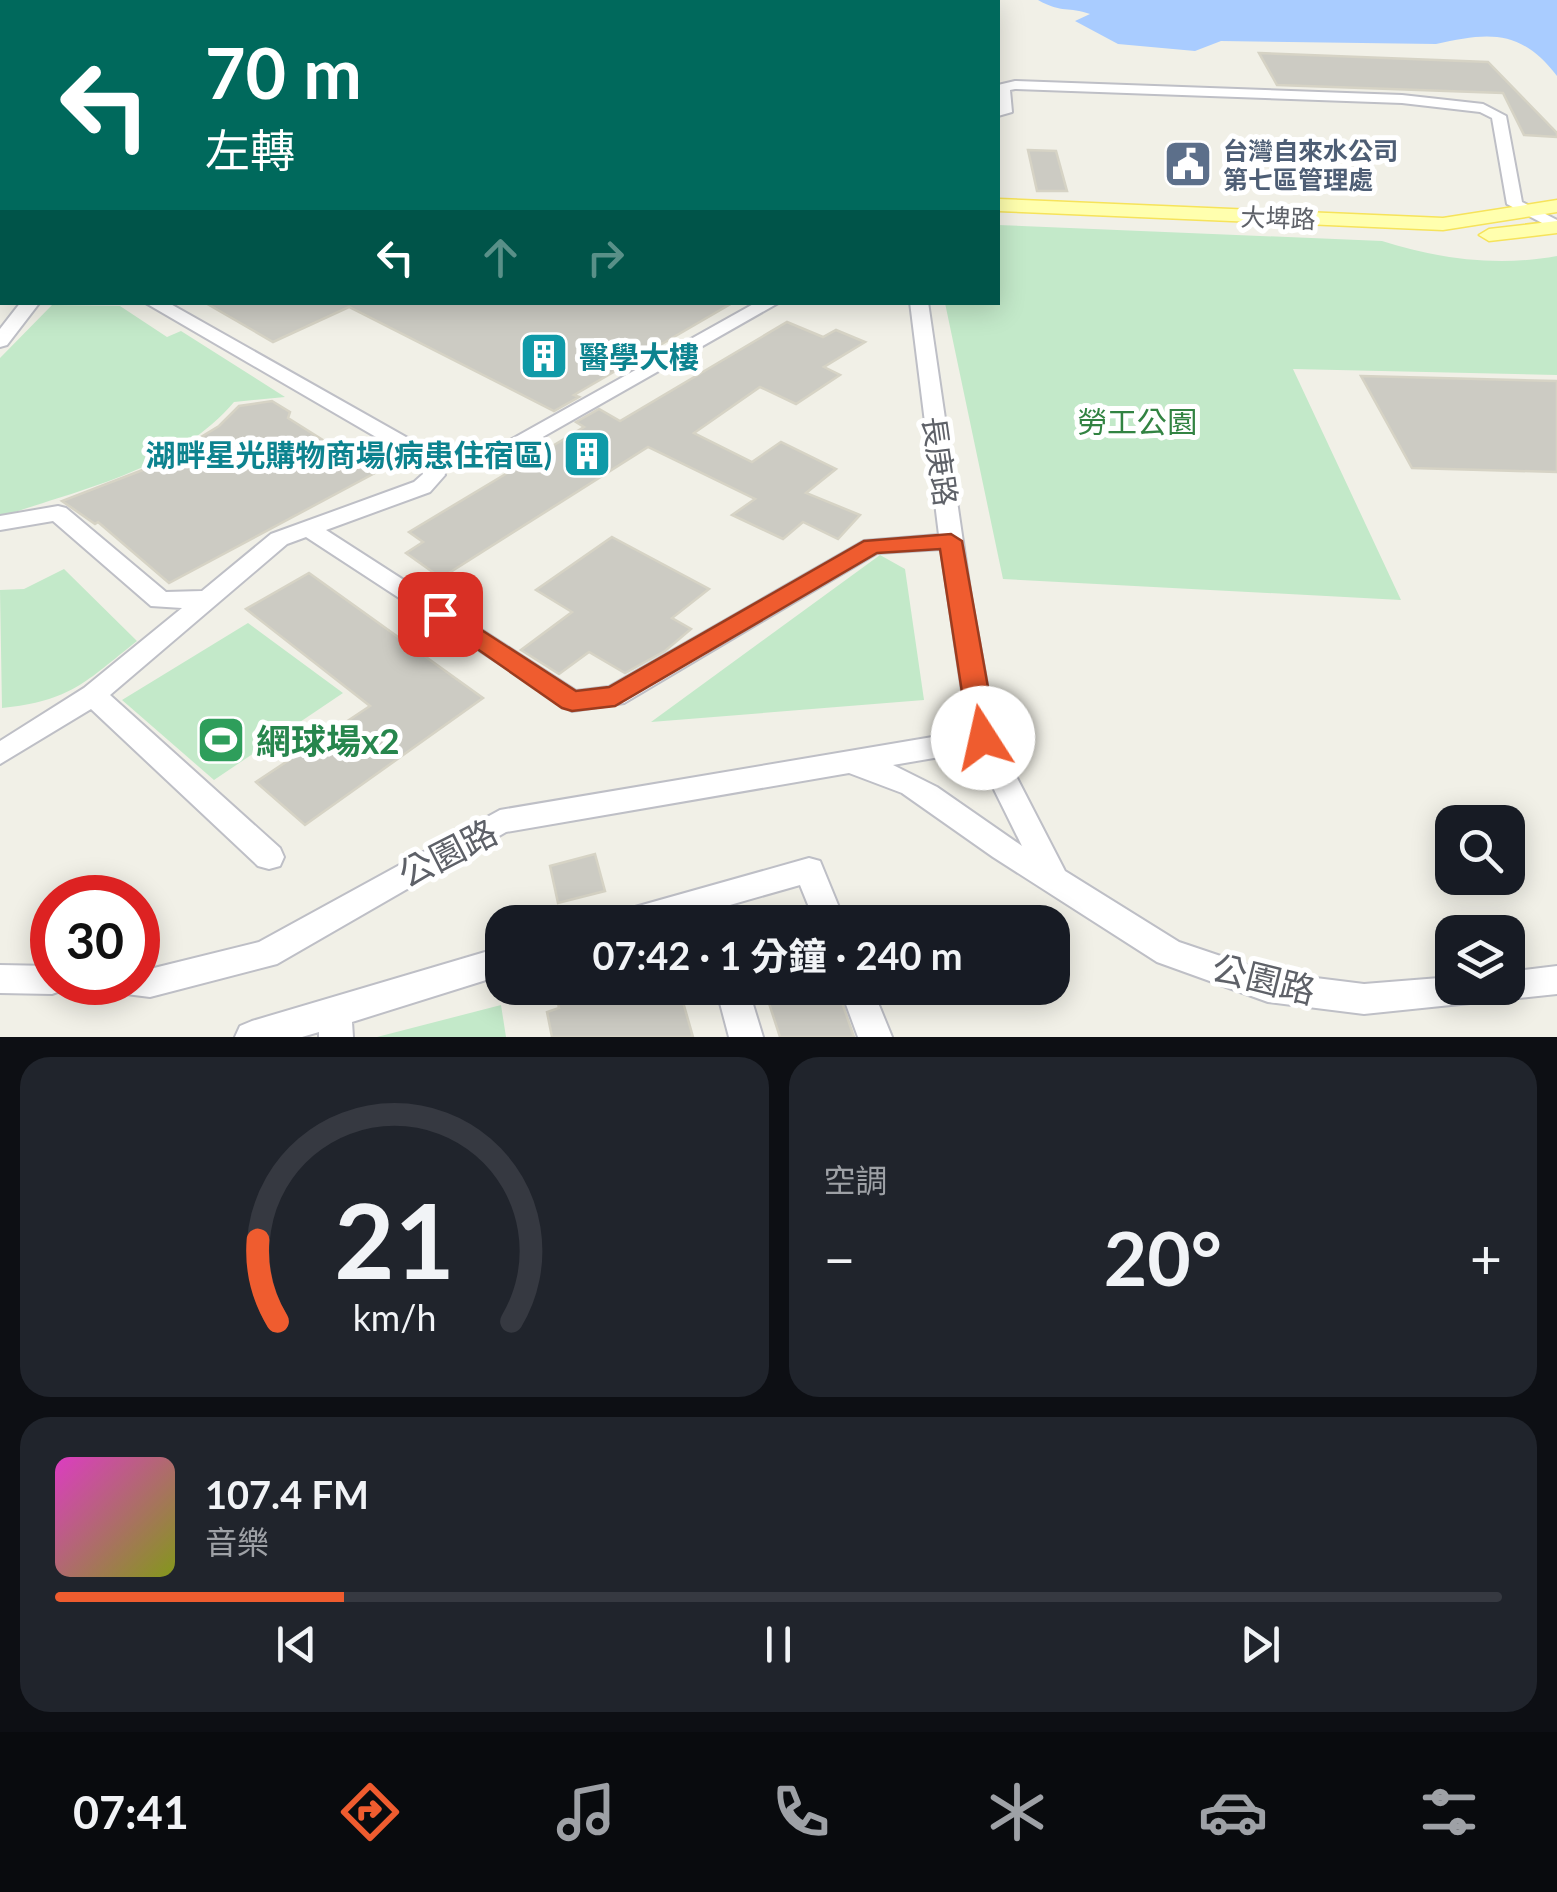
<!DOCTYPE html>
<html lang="zh-TW">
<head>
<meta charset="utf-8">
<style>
  body { margin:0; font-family:Lato,"Noto Sans TC",sans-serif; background:#20242c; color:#f1f3f6; height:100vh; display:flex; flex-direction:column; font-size:38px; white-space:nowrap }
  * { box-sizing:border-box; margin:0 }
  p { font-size:32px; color:#9ea1a6 }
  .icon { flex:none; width:55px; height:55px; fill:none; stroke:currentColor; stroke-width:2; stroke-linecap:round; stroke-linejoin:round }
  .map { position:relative; height:1037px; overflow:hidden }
  .drawer { display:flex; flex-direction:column; gap:20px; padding:20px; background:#0d0f14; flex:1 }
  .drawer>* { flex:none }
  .hud { position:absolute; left:0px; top:0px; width:1000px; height:305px; box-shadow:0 5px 25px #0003; background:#00695c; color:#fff; overflow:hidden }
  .buttons { position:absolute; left:1435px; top:805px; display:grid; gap:20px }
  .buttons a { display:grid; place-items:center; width:90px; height:90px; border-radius:20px; background:#171b24; box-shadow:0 5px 25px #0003; font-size:50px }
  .speed { position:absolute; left:30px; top:875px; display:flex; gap:20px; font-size:50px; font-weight:700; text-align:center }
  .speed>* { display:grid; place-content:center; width:130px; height:130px; border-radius:50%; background:#171b24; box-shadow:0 5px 25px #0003; line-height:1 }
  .speed .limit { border:15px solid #d22; background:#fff; color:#111 }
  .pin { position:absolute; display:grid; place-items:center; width:85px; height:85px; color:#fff; margin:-42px; border-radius:20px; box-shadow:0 5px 15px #0006 }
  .me { position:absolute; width:110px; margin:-55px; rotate:350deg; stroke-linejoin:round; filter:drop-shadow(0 0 8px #0008) }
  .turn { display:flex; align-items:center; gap:35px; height:210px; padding:0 40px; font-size:45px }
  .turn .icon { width:130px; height:130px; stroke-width:2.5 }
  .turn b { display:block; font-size:70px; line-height:85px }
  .lanes { display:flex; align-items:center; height:95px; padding:0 40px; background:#0003; justify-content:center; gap:50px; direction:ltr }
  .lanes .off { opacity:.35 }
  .big { font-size:75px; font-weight:700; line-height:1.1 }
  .drawer .card { flex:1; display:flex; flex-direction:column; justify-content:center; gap:15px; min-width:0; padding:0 35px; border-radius:30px; background:#20242c }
  .drawer .dial { align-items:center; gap:0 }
  .dial svg { height:260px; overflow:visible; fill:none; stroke:#363941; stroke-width:7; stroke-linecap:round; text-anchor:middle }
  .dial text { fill:#f1f3f6; stroke:none }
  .song { display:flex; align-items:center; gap:30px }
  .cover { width:120px; height:120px; border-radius:15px; background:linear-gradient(135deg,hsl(310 70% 55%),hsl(70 70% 35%)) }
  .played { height:10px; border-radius:5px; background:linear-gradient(90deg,#ef5c2f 20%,#363941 20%) }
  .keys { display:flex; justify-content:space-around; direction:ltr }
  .heat { display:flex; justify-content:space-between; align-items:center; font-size:55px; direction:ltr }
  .drawer .tiles { flex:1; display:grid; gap:20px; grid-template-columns:1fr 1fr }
  .card:last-child { grid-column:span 2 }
  .trip { position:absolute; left:485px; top:905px; width:585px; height:100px; border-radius:30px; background:#171b24; box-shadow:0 5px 25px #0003; font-weight:700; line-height:100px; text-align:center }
  .menu { display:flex; height:160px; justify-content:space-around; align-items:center; background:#090b0e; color:#9ea1a6 }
  .menu .icon { width:70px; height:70px }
  .menu .selected { color:#ef5c2f }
  .menu b { font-size:45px; color:#f1f3f6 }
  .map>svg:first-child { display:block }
  .green { fill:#c3e9c9 }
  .water { fill:#a9ccff }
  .building { fill:#cccbc3; stroke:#d6d3c5; stroke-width:2.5 }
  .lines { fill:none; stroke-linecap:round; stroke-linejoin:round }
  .minor-casing { stroke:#bebfc6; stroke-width:4 }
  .major-casing { stroke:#f6e35b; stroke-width:3 }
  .minor { fill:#fff; fill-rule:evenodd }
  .major { fill:#ffffae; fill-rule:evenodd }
  .route { fill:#ef5c2f; stroke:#9b3c1f; stroke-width:2.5 }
  .labels { text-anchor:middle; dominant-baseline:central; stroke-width:10; stroke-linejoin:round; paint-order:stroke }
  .far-service-label { font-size:25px; font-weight:bold; fill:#4e5e75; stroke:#fff; text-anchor:start }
  .far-street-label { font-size:25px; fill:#5e6168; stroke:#fff }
  .culture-label { font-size:30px; font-weight:bold; fill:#0d838f; stroke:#fff; text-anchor:start }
  .park-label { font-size:30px; fill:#328342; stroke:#fff }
  .street-label { font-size:30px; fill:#5e6168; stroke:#fff }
  .near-leisure-label { font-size:35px; font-weight:bold; fill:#27864d; stroke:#fff; text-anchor:start }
  .near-street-label { font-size:35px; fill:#5e6168; stroke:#fff }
</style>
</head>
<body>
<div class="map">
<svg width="1557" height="1037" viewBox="0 0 1557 1037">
  <rect width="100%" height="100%" fill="#f1f0e7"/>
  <path class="green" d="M998 225 1382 241C1438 259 1498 267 1557 256V375L1293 369 1401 600 1003 579 945 303 998 302Z
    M52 305 120 306 167 337 181 331 285 397 234 402C176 470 81 489 0 517V358Z
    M880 555 905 569 924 700 651 722Z
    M64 569 137 641C85 682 71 701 2 708L0 590 24 589Z
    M248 623 343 693 214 780 122 700Z
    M501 1005 506 1037H377Z"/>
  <path class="water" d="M1038 0H1557V76C1521 29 1489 32 1436 44L1221 41 1195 51 1118 44 1075 21 1090 14C1068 6 1063 14 1038 0Z"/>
  <path class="building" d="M1259 53 1488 62 1557 133V137L1524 135 1503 93 1277 85Z
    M1028 150 1056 151 1067 191H1037Z
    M204 302H734L574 395 579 397 554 411 349 307 273 342Z
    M787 322 823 337 836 330 865 342 824 367 840 375 796 404 760 387 694 433 752 462 781 442 836 469 806 493 860 515 838 539 803 522 783 539 732 515 755 499 648 447 441 578 406 553 423 542 409 532 584 427 576 422 599 409 620 421Z
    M1361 376 1557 381V472L1412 468Z
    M272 401 290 412 288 418 375 473 169 583 98 522 95 524 62 501 153 466 219 426 239 406Z
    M612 537 709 589 672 618 691 629 665 651 625 673 589 652 559 674 521 650 572 612 536 590Z
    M309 573 483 698 305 825 256 782 370 706 246 609Z
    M595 854 605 891 558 903 550 866Z
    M555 988H679L693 1037H552L547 1012 559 1008Z
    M764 988H837L854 1037H780Z"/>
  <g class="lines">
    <g class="minor-casing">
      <path id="minor" d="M187 0H199L201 2H189Z
        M1015 81 1402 95 1483 104 1506 116 1522 202 1557 220V231L1507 204 1492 118 1480 112 1402 103 1015 89 1010 90 1012 112 998 116V85Z
        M0 130H2V138H0Z
        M2 169V179L0 180V170Z
        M21 302H40L7 345 0 347V329Z
        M144 302H167L436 454 445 475 430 492 326 530 576 691 609 687 864 541 939 535 910 302H928L971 597 997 739 1065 871 1179 942 1268 972 1364 984 1452 977V988H1508V972L1557 966V994L1364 1014 1268 1002 1157 962 993 857 902 793 849 773 506 832 277 964 150 997 110 992 105 982H138V968L150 969 259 942 500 810 968 731 941 549 877 553 624 703 572 711 306 537 287 544 110 695 280 848 284 857 280 866 269 869 258 866 91 709 0 764V741L84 688 182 608 151 606 53 521 0 530V516L58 506 66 508 166 592 202 591 271 534 414 482 423 474 419 462ZM975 751 1022 846 937 787 893 765Z
        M757 302H780L490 467 482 468 471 462Z
        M809 858 820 861 845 922H815L800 885 723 907 727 922H697L694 915 670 922H612L617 913 628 909Z
        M502 947V975L352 1022 353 1037H319V1032L302 1037H235L240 1026 252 1021Z
        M0 965 52 966V982H67L63 990 52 994 0 993Z
        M716 988H748L763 1037H729Z
        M840 988H872L892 1037H858Z"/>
    </g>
    <g class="major-casing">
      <path id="major" d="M606 0H620L621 2H607Z
        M998 199 1443 218 1557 200V212L1443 230 998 211Z
        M1557 221V233L1489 241 1479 235 1489 229Z"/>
    </g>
    <use href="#minor" class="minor"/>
    <use href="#major" class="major"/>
  </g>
  <path class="route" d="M951 534 962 541 997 738 993 746 983 749 973 746 969 738 940 549 877 553 615 706 572 711 562 708 427 614 431 609H449L576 691 609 687 864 541Z"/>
  <defs>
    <g id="civic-square" transform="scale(2.5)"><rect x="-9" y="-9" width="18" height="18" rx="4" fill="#5c6f8a" stroke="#fff"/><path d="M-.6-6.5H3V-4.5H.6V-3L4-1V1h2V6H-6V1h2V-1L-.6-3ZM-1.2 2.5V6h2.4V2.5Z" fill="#fff"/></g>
    <g id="building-square" transform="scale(2.5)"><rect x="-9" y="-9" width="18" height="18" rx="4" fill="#0f9aa8" stroke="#fff"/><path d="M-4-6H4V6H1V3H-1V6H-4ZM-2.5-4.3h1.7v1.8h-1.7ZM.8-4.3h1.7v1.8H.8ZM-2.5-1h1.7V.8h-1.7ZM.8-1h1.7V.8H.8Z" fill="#fff"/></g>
    <g id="stadium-square" transform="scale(2.5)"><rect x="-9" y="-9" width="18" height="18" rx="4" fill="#2e9e5b" stroke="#fff"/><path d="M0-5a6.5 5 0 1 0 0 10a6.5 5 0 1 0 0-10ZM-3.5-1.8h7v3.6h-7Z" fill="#fff"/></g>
  </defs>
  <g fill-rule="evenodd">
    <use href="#civic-square" x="1188" y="164"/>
    <use href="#building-square" x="544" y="356"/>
    <use href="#building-square" x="587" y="454"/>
    <use href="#stadium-square" x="221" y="740"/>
  </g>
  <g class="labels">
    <g class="far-service-label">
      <text x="1223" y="150">台灣自來水公司<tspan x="1223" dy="29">第七區管理處</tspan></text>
    </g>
    <g class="far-street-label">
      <text transform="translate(1278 217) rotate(2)">大埤路</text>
    </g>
    <g class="culture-label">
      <text x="579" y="356">醫學大樓</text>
      <text x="552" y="454" text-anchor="end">湖畔星光購物商場(病患住宿區)</text>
    </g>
    <g class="park-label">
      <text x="1137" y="421">勞工公園</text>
    </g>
    <g class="street-label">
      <text transform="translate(941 461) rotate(82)">長庚路</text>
    </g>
    <g class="near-leisure-label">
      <text x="256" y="740">網球場x2</text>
    </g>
    <g class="near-street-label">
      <text transform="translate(447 852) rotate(-27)">公園路</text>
      <text transform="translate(1264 978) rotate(14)">公園路</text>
    </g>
  </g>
</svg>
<div class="buttons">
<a><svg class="icon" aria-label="search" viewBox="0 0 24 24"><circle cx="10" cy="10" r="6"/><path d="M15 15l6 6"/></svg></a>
<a><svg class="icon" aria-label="layers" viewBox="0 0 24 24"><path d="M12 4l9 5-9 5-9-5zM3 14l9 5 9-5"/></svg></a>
</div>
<div class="speed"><div class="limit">30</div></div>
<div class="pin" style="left:440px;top:614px;background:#d93025"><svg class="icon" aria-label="arrive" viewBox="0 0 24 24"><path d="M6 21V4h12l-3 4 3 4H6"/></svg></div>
<svg class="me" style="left:983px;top:738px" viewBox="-20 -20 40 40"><circle r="19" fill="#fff"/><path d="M0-13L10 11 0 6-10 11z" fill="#ef5c2f"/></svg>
<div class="trip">07:42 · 1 分鐘 · 240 m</div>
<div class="hud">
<div class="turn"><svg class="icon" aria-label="left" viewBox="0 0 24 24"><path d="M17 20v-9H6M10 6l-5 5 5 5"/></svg><div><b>70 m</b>左轉</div></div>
<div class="lanes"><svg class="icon" aria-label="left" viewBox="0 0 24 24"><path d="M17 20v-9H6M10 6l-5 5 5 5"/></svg><svg class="icon off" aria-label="ahead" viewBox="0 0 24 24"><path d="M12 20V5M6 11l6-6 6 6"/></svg><svg class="icon off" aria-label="right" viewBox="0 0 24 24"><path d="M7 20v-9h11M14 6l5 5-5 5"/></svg></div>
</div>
</div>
<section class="drawer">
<div class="tiles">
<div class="card dial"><svg viewBox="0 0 100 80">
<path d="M14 69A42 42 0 1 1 86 69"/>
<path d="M14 69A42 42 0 0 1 8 44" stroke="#ef5c2f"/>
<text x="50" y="56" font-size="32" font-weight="700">21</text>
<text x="50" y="72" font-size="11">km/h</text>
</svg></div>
<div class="card"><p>空調</p>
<div class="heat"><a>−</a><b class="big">20°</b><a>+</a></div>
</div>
<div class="card">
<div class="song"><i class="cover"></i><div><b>107.4 FM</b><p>音樂</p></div></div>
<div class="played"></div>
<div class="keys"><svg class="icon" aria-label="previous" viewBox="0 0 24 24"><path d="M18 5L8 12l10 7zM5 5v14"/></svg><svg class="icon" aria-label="pause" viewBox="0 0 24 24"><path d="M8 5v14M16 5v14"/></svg><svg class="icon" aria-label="next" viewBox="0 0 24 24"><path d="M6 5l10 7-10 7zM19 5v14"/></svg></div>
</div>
</div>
</section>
<nav class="menu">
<b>07:41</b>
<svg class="icon selected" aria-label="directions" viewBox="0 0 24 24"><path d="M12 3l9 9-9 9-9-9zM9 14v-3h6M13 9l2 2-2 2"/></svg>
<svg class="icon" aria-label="music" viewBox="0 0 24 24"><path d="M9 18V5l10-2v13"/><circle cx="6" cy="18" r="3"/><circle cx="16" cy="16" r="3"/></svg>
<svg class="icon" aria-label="phone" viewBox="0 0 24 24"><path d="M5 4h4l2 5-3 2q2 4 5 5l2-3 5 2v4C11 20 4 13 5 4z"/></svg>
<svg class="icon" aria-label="climate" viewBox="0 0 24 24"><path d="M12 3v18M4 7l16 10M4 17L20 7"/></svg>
<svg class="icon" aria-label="car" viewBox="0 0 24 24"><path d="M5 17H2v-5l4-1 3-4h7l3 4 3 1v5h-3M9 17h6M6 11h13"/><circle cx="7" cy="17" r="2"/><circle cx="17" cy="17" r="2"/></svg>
<svg class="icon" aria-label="filters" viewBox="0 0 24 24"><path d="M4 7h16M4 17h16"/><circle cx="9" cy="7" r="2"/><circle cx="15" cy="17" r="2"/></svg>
</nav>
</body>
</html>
